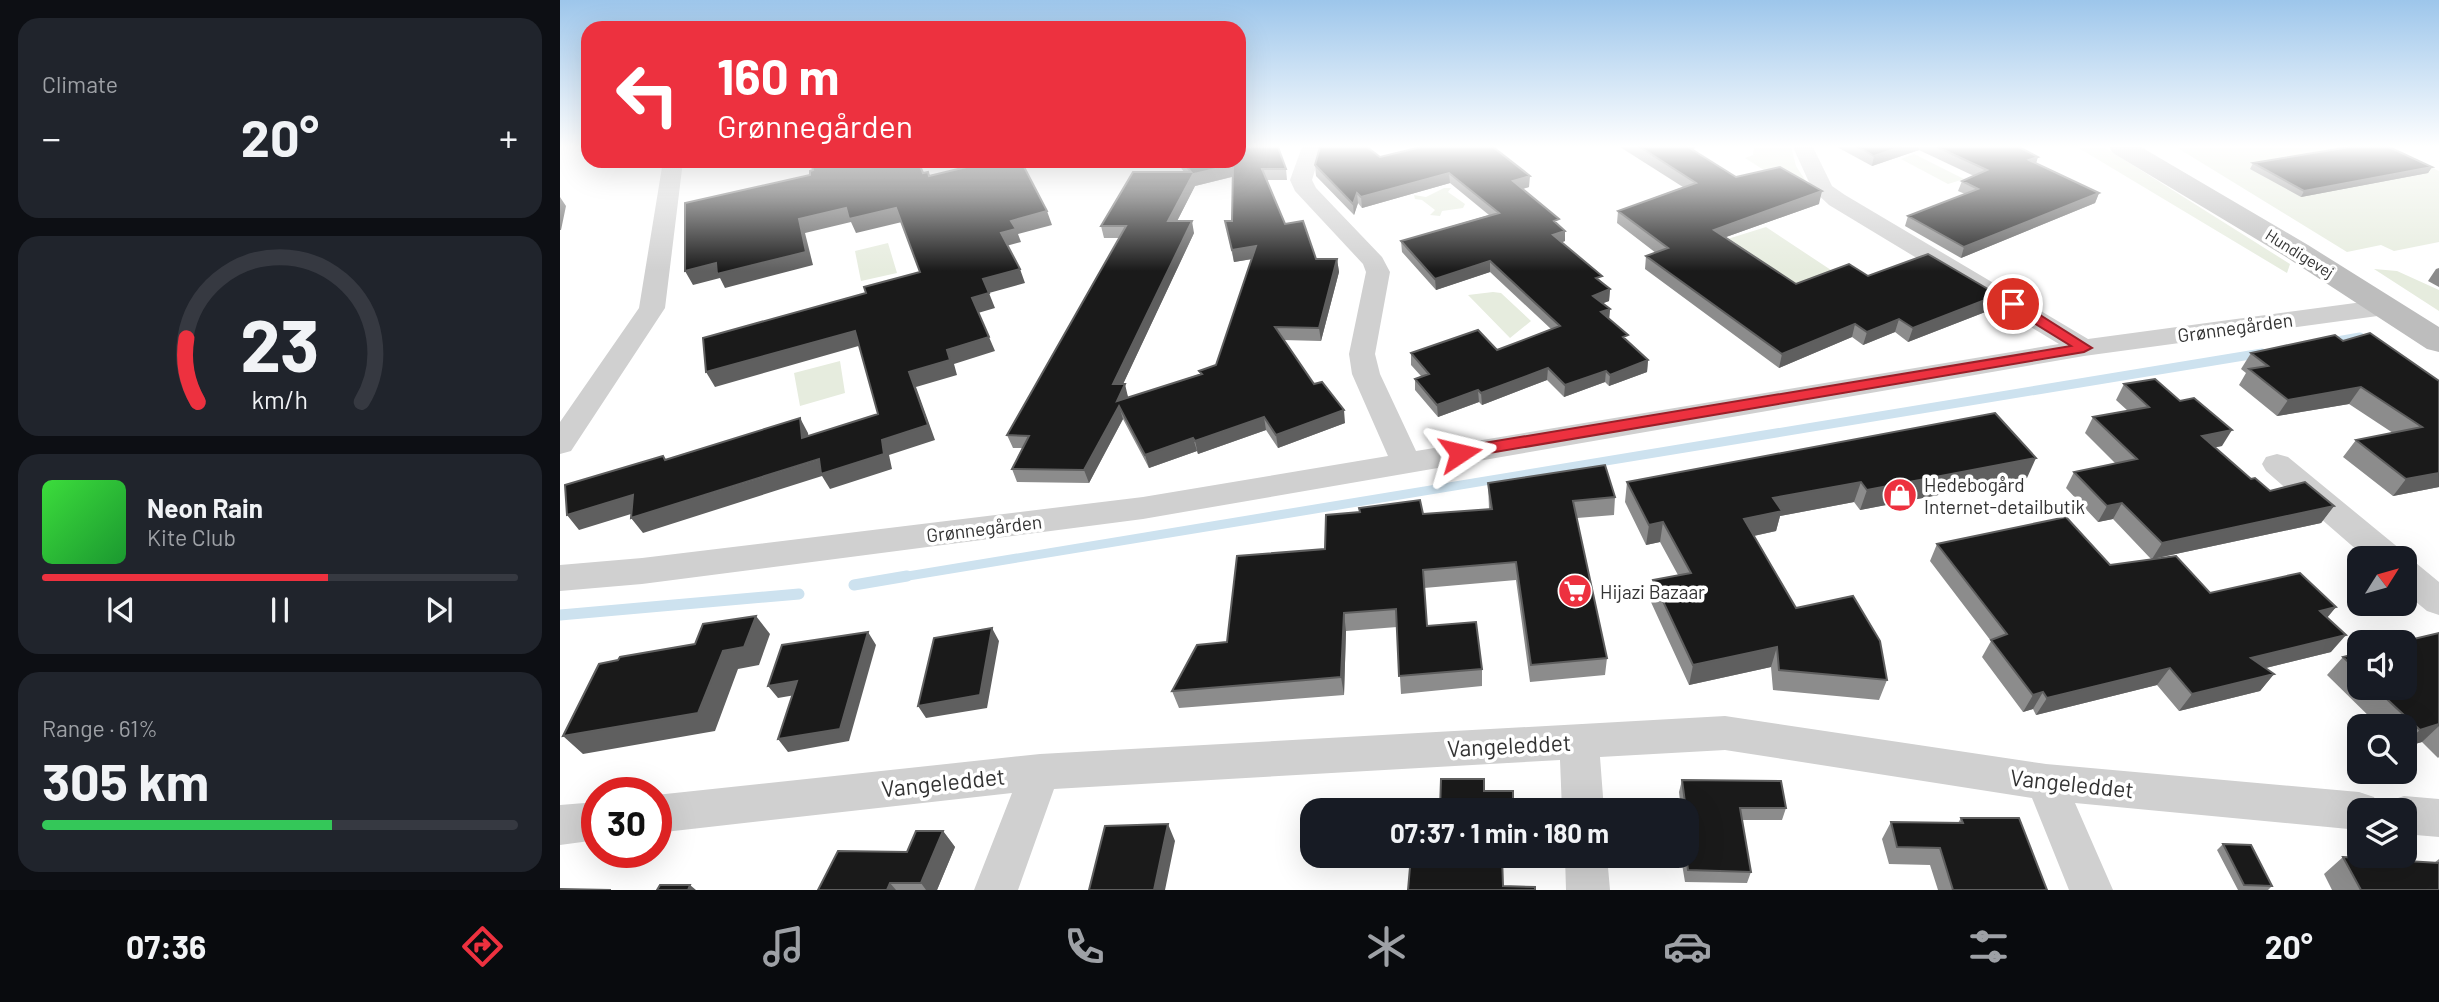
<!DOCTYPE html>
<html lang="en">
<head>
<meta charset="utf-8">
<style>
  body { margin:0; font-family:Barlow,sans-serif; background:#20242c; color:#f1f3f6; height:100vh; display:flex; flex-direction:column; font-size:26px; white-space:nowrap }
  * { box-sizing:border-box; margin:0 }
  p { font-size:23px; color:#9ea1a6 }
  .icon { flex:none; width:38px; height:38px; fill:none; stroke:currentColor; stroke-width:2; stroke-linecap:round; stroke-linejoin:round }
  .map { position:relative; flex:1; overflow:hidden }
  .details { display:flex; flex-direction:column; gap:18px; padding:18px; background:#0d0f14; width:560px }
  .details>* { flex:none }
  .top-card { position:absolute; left:21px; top:21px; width:665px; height:147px; border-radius:21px; box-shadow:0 7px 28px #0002; background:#ed313f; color:#fff; overflow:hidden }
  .needle { width:46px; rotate:53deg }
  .buttons { position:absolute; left:1787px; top:546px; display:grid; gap:14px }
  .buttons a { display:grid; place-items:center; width:70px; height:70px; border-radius:14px; background:#171b24; box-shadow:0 7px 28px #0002; font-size:35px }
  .speed { position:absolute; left:21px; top:777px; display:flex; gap:14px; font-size:35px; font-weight:700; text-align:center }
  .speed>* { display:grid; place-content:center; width:91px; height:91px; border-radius:50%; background:#171b24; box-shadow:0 7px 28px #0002; line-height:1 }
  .speed .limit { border:10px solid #d22; background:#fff; color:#111 }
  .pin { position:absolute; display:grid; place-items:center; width:60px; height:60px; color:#fff; margin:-30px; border:4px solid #fff; border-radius:50%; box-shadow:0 2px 7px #0007 }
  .me { position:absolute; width:77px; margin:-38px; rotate:80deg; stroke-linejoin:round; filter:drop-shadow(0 0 5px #0008) }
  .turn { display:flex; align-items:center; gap:24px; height:147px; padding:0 21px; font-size:32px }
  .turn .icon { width:91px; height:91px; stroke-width:2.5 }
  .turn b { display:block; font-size:49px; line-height:60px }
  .big { font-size:52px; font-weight:700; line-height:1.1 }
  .details .tile { flex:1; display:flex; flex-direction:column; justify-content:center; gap:10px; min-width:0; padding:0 24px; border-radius:21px; background:#20242c }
  .details .dial { align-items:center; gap:0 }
  .dial svg { height:182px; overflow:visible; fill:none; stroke:#363941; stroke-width:7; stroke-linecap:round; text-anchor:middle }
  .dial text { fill:#f1f3f6; stroke:none }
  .song { display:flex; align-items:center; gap:21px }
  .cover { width:84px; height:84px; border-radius:10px; background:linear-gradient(135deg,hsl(120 70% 55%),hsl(130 70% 35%)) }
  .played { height:7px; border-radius:4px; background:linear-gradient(90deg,#ed313f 60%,#363941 60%) }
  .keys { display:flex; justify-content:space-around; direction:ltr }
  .heat { display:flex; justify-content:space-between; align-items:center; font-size:38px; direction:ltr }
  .charge { height:10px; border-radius:5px; background:linear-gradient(90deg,#34c759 61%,#363941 0) }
  .trip { position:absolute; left:740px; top:798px; width:399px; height:70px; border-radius:21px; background:#171b24; box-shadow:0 7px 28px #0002; font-weight:700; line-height:70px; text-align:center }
  .menu { display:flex; height:112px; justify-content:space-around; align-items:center; background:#090b0e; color:#9ea1a6 }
  .menu .icon { width:49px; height:49px }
  .menu .on { color:#ed313f }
  .menu b { font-size:32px; color:#f1f3f6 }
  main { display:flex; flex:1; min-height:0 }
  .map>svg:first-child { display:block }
  .green { fill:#e6ecde }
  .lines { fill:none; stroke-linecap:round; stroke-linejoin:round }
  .stream-far1 { stroke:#cde2ef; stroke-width:9 }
  .stream { stroke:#cde2ef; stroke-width:11 }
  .street { fill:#d0d0d0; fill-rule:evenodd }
  .secondary { fill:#bdbdbd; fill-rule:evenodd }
  .wall { fill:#8c8c8c; fill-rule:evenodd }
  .shaded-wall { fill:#5f5f5f }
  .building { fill:#1a1a1a; stroke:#5f5f5f; stroke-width:2; fill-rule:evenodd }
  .route { fill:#ed313f; stroke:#9a2029; stroke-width:2 }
  .labels { text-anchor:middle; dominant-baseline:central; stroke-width:7; stroke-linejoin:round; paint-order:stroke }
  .far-street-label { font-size:16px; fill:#333; stroke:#fff }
  .street-label { font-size:19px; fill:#333; stroke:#fff }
  .poi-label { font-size:19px; fill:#333; stroke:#fff; text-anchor:start }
  .near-street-label { font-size:23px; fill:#333; stroke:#fff }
</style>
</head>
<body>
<main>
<section class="details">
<div class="tile"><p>Climate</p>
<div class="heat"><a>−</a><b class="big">20°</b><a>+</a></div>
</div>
<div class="tile dial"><svg viewBox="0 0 100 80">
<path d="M14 69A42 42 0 1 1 86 69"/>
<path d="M14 69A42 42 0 0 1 9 41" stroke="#ed313f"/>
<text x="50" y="56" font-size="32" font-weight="700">23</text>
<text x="50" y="72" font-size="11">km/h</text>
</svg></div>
<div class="tile">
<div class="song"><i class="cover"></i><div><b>Neon Rain</b><p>Kite Club</p></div></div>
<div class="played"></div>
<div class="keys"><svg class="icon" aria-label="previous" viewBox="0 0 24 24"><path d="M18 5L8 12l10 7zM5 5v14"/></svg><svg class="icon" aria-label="pause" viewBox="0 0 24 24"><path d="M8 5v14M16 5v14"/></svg><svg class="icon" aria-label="next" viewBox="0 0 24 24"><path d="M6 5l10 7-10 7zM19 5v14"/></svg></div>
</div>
<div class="tile"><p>Range · 61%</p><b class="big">305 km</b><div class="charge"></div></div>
</section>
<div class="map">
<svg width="1879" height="890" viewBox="0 0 1879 890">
  <rect width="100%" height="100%" fill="#fff"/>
  <path class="green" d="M1194 147H1231L1236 166 1253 192 1218 179 1185 158 1193 155Z
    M1517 147H1544L1730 264 1727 273Z
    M1616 147H1827L1879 171V242L1834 251 1821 245 1787 252Z
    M1354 154 1404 179 1388 184 1341 159Z
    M884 188H891L888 192 905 204 903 208 882 211 880 216 870 215 875 210 862 200 855 199 854 195 866 197Z
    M1206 227 1283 278 1233 296 1158 242Z
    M328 243 337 273 301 281 295 251Z
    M1814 269 1837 271 1879 290V311Z
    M933 292 941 293 971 321 950 338 908 295Z
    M280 361 285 393 240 406 234 373Z"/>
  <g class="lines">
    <path class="stream-far1" d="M1771 342 1800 337
      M336 578 1702 353"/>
    <path class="stream" d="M294 585 347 576
      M0 615 239 594"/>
    <path class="street" d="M742 147H762L752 180 756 188 822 257 830 272 815 354 820 374 856 451 1499 344 1269 205 1252 189 1233 147H1253L1272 186 1285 195 1528 339 1825 299 1834 302 1838 307 1834 312 1825 315 1524 356 583 519 82 584 0 591V565L82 558 583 497 828 456 792 374 789 354 806 272 803 264 735 191 730 180Z
      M103 161H123L105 308 11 451 0 454V422L79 308Z
      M1717 454 1728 457 1840 549 1845 558H1806L1706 471 1702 464 1706 457Z
      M1844 559 1856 563 1879 582V615L1867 611 1844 592Z
      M1165 716 1486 764 1799 792 1814 797 1819 810H1799V830L1515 803 1553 890H1509L1472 798 1165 750 1040 757 1044 810H1002L1000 760 494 789 458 890H414L452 793 96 833V795L480 754Z
      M1844 796 1879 799V837L1844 834V810H1825L1829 801Z
      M37 802V840L0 845V805Z
      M1005 856H1047L1050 890H1006Z"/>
    <path class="secondary" d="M1549 147H1581L1748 245 1879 327V352L1867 349 1726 257 1553 153Z"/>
  </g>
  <path class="wall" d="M1060 147H1135L1134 149 1133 150 1176 177 1259 204 1166 237 1236 284 1308 276 1438 295 1433 309 1348 342 1335 332 1303 345 1292 337 1219 368 1085 269 1086 256 1096 253 1057 223 1058 211 1123 187Z
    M1277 147H1459L1476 163 1539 193 1535 203 1401 258 1345 226 1348 216 1405 194 1398 191 1402 181 1414 176 1359 150 1312 166Z
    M820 157 969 187 962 189 1005 231V241L1002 242 1042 282 1050 289 1049 301 1043 303 1050 309 1049 318 1068 342 1088 360 1087 372 1049 386 1045 382 1004 397 987 380 922 405 919 402 878 417 855 390V379L861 376 851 365V353L937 350 991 329 930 272 876 290 842 252 841 241 929 215 890 183 802 208 798 203 794 215 756 176 755 165Z
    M616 161H679L726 169 727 180H707L725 224 756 259H777L779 272 761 341 723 340 754 384 785 423 718 448 706 430 638 454 637 451 589 468 563 419 529 483 457 482 452 469 462 448H453L447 435 559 238H544L541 226 624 172ZM672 177V221H665L674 262 692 259 656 365 639 371 640 374 568 398V397L563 384 634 233 617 221 635 186Z
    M1693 163 1872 167 1868 173 1741 197 1690 169Z
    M1879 268V287L1868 281 1876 269Z
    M1783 341 1879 381V487L1833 496 1783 457 1796 440 1833 433 1789 404 1717 416 1679 385 1686 373 1681 369 1691 353Z
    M1564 384 1662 446 1655 447 1691 479 1710 491 1774 506 1761 523 1597 558 1650 593 1776 607 1767 617 1771 652 1706 668 1714 674 1700 691 1619 711 1597 685 1476 715 1473 709 1463 712 1422 657 1431 641 1370 561 1377 544 1550 565 1591 559 1553 519 1538 522 1506 488 1514 472 1556 464 1525 433 1533 417 1568 411 1556 400Z
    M1467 478 1300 510 1294 502 1220 516 1216 531 1194 536 1236 608 1327 680 1319 700 1213 690 1211 667 1129 685 1090 600 1093 580 1118 575 1100 542 1086 545 1065 502 1067 482Z
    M928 483 1055 497 1054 515 1017 518 1047 658 1045 675 970 682 956 580 864 588 867 626 922 669V686L841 694 837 627 786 631 784 695 619 708 612 691 667 642 765 549 800 512 863 514 929 509Z
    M1879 633V757L1878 758 1862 742 1844 747V726H1819L1767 675 1783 657 1799 653V688H1844Z
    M1122 780 1226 808 1222 820H1182L1191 872 1187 883 1125 882 1122 864H1100L1099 856H1127V810H1121L1119 792Z
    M1401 818 1487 890H1378L1370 865 1329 864 1322 839 1331 822 1398 823Z
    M383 831 395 847 377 890H258L347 852Z
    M1663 844 1712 886 1708 890H1678L1657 850Z
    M1783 857 1874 863 1879 859V890H1772L1764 874Z"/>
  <path class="shaded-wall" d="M1341 147H1360L1359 150 1312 166 1314 156Z
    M1478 157 1475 167 1469 160Z
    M673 165 675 176 635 186 611 233 608 221 633 174Z
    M1872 167 1868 173 1741 197 1744 191Z
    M889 173 890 183 802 208 801 197Z
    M970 176 969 187 953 192V181Z
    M1262 191 1259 204 1152 242 1154 230Z
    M797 193 798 203 794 215 793 204Z
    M1539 193 1535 203 1401 258 1404 247Z
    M0 197 6 206 1 230H0Z
    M286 208H336L342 222 296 233 291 222 245 233 253 265 165 288 160 278 133 285 125 271 156 263 239 219Z
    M487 211 492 225 458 234 461 242 446 246 441 233 451 221Z
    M632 221 634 233 557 397 553 384Z
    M1005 231V241L992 246 993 235Z
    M696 246 698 258 674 262 672 250Z
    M777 259 779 272 761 341 759 328Z
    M930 261V272L876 290 875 279Z
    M460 269 465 283 429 293 423 279Z
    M1050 289 1049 301 1033 307V296Z
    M429 293 435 308 418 313 412 298Z
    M1438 295 1433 309 1348 342 1353 328Z
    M1050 309 1049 320 1041 312Z
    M1339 319 1335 332 1303 345 1307 332Z
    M1295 324 1292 337 1219 368 1222 354Z
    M295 331 302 345 155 387 146 372Z
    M429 337 435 351 394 364 397 375 356 387 375 440 329 455 332 469 270 489 262 476 83 533 71 518 322 440 349 372 387 350Z
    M1088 360 1087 372 1049 386 1050 375Z
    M988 368 987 380 922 405 921 393Z
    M1046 371 1045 382 1004 397 1005 385Z
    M565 384 568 397 562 412 559 406 563 419 529 483 524 470Z
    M1801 387 1789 404 1717 416 1728 400Z
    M918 390 919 402 878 417 877 405Z
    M784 410 785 423 718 448 716 435Z
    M704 417 706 430 638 454 635 441Z
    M240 418 248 433 251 452 242 438Z
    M1672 430 1662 446 1632 452 1642 436Z
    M633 438 637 451 589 468 585 455Z
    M1476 458 1467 478 1300 510 1307 490Z
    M1879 473V487L1833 496 1846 479Z
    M1301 482 1294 502 1220 516 1216 531 1179 539 1184 519 1213 498Z
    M73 495 84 510 19 530 7 515Z
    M1562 503 1553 519 1538 522 1547 506Z
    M1774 506 1761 523 1592 559 1602 543Z
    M1103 522 1100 542 1086 545 1089 525Z
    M1776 607 1762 624 1760 611Z
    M784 613 786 631 784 695 781 677Z
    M196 616 210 634 199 665 178 669 155 731 23 754 3 736 163 651Z
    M432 628 439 641 427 708 366 718 358 706Z
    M308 632 316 645 289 741 228 752 218 739Z
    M1786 635 1771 652 1677 675 1691 658Z
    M1217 647 1211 667 1129 685 1133 665Z
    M1610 668 1597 685 1476 715 1487 698Z
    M1714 674 1700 691 1619 711 1632 694Z
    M237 681 247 693 218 698 208 686Z
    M1483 692 1473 709 1463 712 1473 695Z
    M1879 724V726L1862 742 1844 747V744L1860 730Z
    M608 824 615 841 605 890H594Z
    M383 831 395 847 377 890H366L361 883Z
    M330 883 336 890H327Z
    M130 885 136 890H128Z"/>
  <path class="building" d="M679 147H718L726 169H702L725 224 743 221 756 259H777L759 328 715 327 754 384 762 382 784 410 716 435 704 417 635 441 633 438 585 455 559 406 524 470 452 469 469 436 447 435 566 226H541L573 172H631L622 161H679ZM673 165 672 221H665L672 250 696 246 656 365 639 371 642 374 557 401 565 384H553L632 221H608L633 174Z
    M760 147H807L820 157 861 147H933L970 176 953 181 999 219 994 221 1005 231 993 235 1042 276 1036 278 1050 289 1033 296 1050 309 1041 312 1068 335 1063 337 1088 360 1050 375 1046 371 1005 385 988 368 921 393 918 390 877 405 855 379 869 374 851 353 918 330 937 350 1000 326 930 261 875 279 841 241 939 213 889 173 801 197 797 193 793 204 755 165Z
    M1080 147H1128L1176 177 1220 167 1262 191 1154 230 1236 284 1289 264 1308 276 1368 254 1438 295 1353 328 1339 319 1307 332 1295 324 1222 354 1086 256 1108 248 1058 211 1136 183Z
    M1298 147H1341L1314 156Z
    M1377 147H1459L1478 157 1469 160 1539 193 1404 247 1348 216 1418 189 1402 181 1427 170Z
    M1789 147H1829L1872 167 1744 191 1693 163Z
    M250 161H358L363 173 368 172 369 176 431 161H461L487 211 451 221 456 229 441 233 460 269 423 279 429 293 412 298 429 337 387 350 390 360 349 372 368 425 322 440 324 454 261 474 259 459 71 518 73 495 7 515 5 485 103 456 105 460 240 418 242 438 318 414 295 331 146 372 143 338 306 293 304 287 360 272 336 208 289 219 286 208 239 219 246 252 157 274 156 263 125 271V203L250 175V171L253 170Z
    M1810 333 1879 381V473L1846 479 1796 440 1862 427 1801 387 1728 400 1689 369 1708 366 1691 353 1775 335 1783 341Z
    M1595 379 1620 401 1634 398 1672 430 1642 436 1691 479 1695 478 1710 491 1745 482 1774 506 1602 543 1562 503 1547 506 1514 472 1577 459 1533 417 1589 407 1564 384Z
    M1435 413 1476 458 1307 490 1301 482 1213 498 1222 511 1184 519 1236 608 1293 596 1320 641 1327 680 1219 670 1217 647 1133 665 1093 580 1131 573 1103 522 1089 525 1067 482Z
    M1045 465 1055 497 1013 501 1047 658 971 665 956 562 863 570 867 626 916 622 922 669 839 676 836 609 784 613 781 677 612 691 637 645 667 642 677 556 765 549 766 515 800 512 799 508 860 500 863 514 932 509 928 483Z
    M1506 517 1550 565 1616 556 1650 593 1740 573 1776 607 1760 611 1786 635 1691 658 1714 674 1632 694 1610 668 1487 698 1483 692 1473 695 1431 640 1447 634 1377 544Z
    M196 616 184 647 163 651 138 713 3 736 39 664 58 660 60 657 135 644 143 624Z
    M432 628 420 695 358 706 374 638Z
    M308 632 280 729 218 739 237 681 208 686 222 645Z
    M1879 633V724L1860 730 1815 688H1844V642H1841Z
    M1799 653V672L1783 657Z
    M881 779H924V791H953V810H880Z
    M1122 780 1221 781 1226 808H1180L1191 872 1128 870 1126 856H1127V810H1126Z
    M1401 818H1459L1487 890H1393L1380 848 1337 847 1331 822 1403 823Z
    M608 824 594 890H529L545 826Z
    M356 831H383L361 883H330L327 890H258L278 851 347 852Z
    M1663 844 1691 845 1712 886 1684 885Z
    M851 856H942L943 886 975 887V890H848Z
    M1783 857 1879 863V890H1801Z
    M100 885H130L128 890H97Z
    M0 889 51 890H0Z"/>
  <linearGradient id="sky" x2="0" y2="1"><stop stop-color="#9dc6eb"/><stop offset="0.54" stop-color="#fff"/><stop offset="1" stop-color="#fff" stop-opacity="0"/></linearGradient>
  <rect width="1879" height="271" fill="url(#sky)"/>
  <path class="route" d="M1448 301H1458L1532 348 1524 352 900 458 892 453 900 447 1511 346 1448 307Z"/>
  <defs>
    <g id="shop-disc" transform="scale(1.75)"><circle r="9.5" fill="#ed313f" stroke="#fff"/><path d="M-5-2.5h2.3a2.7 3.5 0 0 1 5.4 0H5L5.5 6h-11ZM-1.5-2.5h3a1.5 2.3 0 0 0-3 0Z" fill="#fff"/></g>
    <g id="supermarket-disc" transform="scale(1.75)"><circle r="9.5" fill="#ed313f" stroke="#fff"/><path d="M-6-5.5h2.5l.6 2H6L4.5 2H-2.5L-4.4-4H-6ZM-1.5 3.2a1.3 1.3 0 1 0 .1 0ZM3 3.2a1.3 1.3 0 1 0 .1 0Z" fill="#fff"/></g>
  </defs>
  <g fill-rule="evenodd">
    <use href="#shop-disc" x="1340" y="495"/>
    <use href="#supermarket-disc" x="1015" y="591"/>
  </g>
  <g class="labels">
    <g class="far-street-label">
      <text transform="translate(1740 253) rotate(32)">Hundigevej</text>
    </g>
    <g class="street-label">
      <text transform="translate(1675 327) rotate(-8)">Grønnegården</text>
      <text transform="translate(424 528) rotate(-7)">Grønnegården</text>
    </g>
    <g class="poi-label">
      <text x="1364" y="484">Hedebogård<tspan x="1364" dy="22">Internet-detailbutik</tspan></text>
      <text x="1040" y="591">Hijazi Bazaar</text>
    </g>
    <g class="near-street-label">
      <text transform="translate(949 745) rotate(-3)">Vangeleddet</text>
      <text transform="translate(383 782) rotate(-6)">Vangeleddet</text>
      <text transform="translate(1512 783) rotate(6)">Vangeleddet</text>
    </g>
  </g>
</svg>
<div class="buttons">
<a><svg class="needle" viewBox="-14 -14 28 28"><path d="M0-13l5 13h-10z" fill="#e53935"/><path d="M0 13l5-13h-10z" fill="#9ea1a6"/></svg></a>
<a><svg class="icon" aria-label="sound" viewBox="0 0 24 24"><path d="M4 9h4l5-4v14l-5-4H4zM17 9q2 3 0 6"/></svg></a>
<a><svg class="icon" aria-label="search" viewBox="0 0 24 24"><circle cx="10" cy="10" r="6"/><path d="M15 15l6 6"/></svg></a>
<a><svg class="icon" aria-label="layers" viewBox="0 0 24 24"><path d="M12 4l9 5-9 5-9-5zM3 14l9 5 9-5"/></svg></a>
</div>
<div class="speed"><div class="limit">30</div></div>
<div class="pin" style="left:1453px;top:304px;background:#d93025"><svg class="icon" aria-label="arrive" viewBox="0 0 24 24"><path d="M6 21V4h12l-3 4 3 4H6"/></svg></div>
<svg class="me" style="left:900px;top:453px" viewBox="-20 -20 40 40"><path d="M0-17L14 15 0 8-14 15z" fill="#ed313f" stroke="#fff" stroke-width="4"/></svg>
<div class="trip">07:37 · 1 min · 180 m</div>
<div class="top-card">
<div class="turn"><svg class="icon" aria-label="left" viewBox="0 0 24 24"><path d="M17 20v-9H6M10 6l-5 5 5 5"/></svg><div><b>160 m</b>Grønnegården</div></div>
</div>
</div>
</main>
<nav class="menu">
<b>07:36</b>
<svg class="icon on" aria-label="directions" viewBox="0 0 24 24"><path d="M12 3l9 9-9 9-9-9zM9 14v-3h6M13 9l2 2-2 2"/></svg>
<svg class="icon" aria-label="music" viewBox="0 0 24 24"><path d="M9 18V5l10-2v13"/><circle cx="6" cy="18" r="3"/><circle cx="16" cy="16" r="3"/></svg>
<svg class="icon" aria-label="phone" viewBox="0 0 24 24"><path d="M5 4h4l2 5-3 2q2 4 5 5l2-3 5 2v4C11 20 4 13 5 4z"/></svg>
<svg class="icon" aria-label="climate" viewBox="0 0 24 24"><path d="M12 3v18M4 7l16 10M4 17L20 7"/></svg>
<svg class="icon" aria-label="car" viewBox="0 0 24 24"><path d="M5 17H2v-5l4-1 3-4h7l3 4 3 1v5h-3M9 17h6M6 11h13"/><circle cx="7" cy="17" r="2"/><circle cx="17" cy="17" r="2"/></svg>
<svg class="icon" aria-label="filters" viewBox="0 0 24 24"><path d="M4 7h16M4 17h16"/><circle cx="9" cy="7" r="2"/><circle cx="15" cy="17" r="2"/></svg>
<b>20°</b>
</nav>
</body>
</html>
